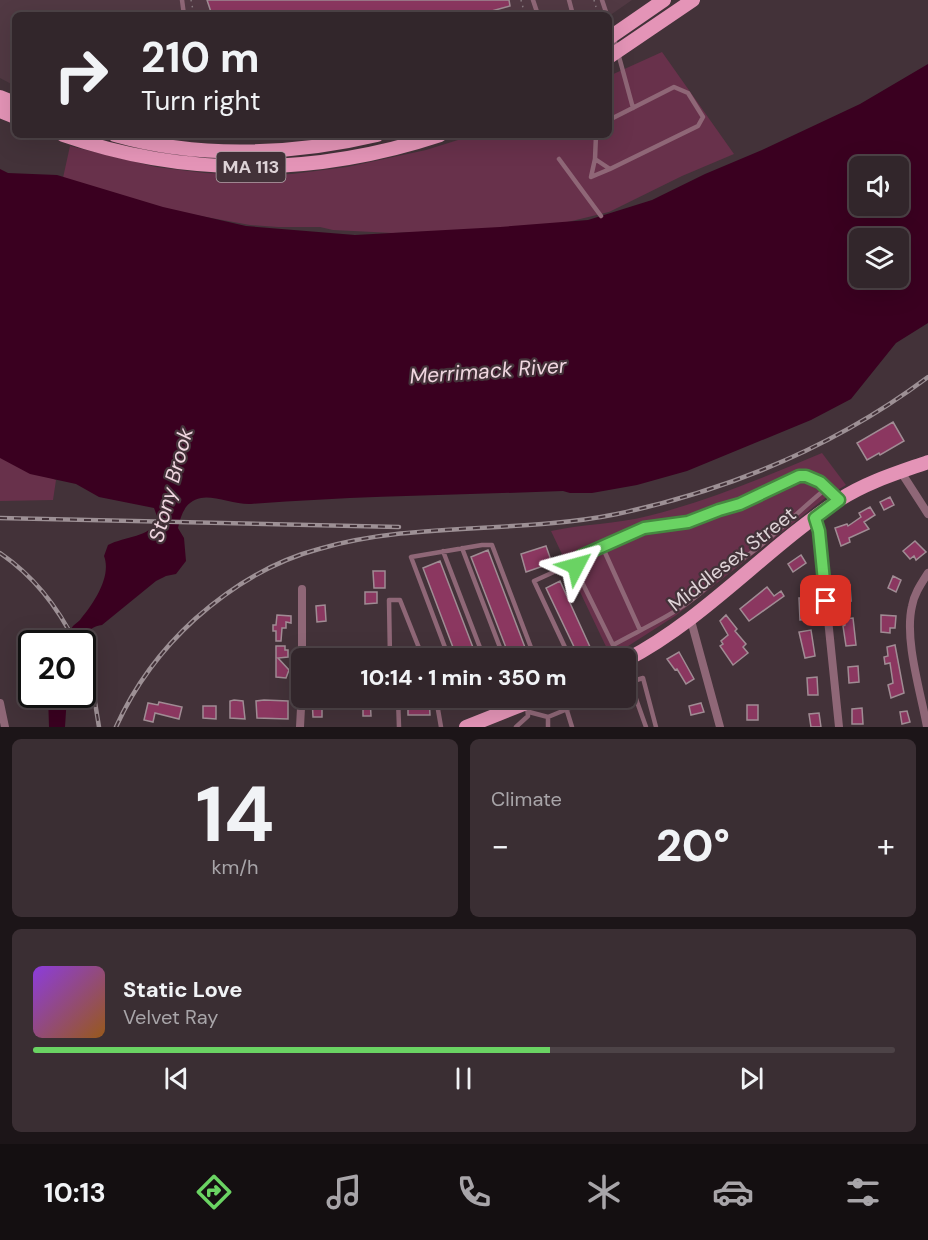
<!DOCTYPE html>
<html lang="en">
<head>
<meta charset="utf-8">
<style>
  body { margin:0; font-family:"DM Sans",sans-serif; background:#3a2e33; color:#f1f3f6; height:100vh; display:flex; flex-direction:column; font-size:22px; white-space:nowrap }
  * { box-sizing:border-box; margin:0 }
  p { font-size:20px; color:#a8a5a9 }
  .icon { flex:none; width:33px; height:33px; fill:none; stroke:currentColor; stroke-width:2; stroke-linecap:round; stroke-linejoin:round }
  .map { position:relative; height:727px; overflow:hidden }
  .drawer { display:flex; flex-direction:column; gap:12px; padding:12px; background:#1c1518; flex:1 }
  .drawer>* { flex:none }
  .top-card { position:absolute; left:12px; top:12px; width:600px; height:126px; border-radius:9px; box-shadow:0 6px 24px #0002,0 0 0 2px #4d4347; background:#32262b; color:#f1f3f6; overflow:hidden }
  .fabs { position:absolute; left:849px; top:156px; display:grid; gap:12px }
  .fabs a { display:grid; place-items:center; width:60px; height:60px; border-radius:9px; background:#32262b; box-shadow:0 6px 24px #0002,0 0 0 2px #4d4347; font-size:30px }
  .speed { position:absolute; left:18px; top:630px; display:flex; gap:12px; font-size:30px; font-weight:700; text-align:center }
  .speed>* { display:grid; place-content:center; width:78px; height:78px; border-radius:50%; background:#32262b; box-shadow:0 6px 24px #0002,0 0 0 2px #4d4347; line-height:1 }
  .speed .limit { border:3px solid #111; border-radius:9px; background:#fff; color:#111 }
  .pin { position:absolute; display:grid; place-items:center; width:51px; height:51px; color:#fff; margin:-26px; border-radius:12px; box-shadow:0 3px 9px #0006 }
  .me { position:absolute; width:66px; margin:-33px; rotate:51deg; stroke-linejoin:round; filter:drop-shadow(0 0 4px #0008) }
  .turn { display:flex; align-items:center; gap:21px; height:126px; padding:0 30px; font-size:27px }
  .turn .icon { width:78px; height:78px; stroke-width:2.5 }
  .turn b { display:block; font-size:42px; line-height:51px }
  .big { font-size:45px; font-weight:800; line-height:1.1 }
  .drawer .card { flex:1; display:flex; flex-direction:column; justify-content:center; gap:9px; min-width:0; padding:0 21px; border-radius:9px; background:#3a2e33 }
  .drawer .dial { align-items:center; gap:0 }
  .dial b { font-size:78px; line-height:1 }
  .song { display:flex; align-items:center; gap:18px }
  .cover { width:72px; height:72px; border-radius:9px; background:linear-gradient(135deg,hsl(270 70% 55%),hsl(30 70% 35%)) }
  .played { height:6px; border-radius:3px; background:linear-gradient(90deg,#6ad363 60%,#4d4347 60%) }
  .keys { display:flex; justify-content:space-around; direction:ltr }
  .heat { display:flex; justify-content:space-between; align-items:center; font-size:33px; direction:ltr }
  .drawer .tiles { flex:1; display:grid; gap:12px; grid-template-columns:1fr 1fr }
  .card:last-child { grid-column:span 2 }
  .trip { position:absolute; left:291px; top:648px; width:345px; height:60px; border-radius:9px; background:#32262b; box-shadow:0 6px 24px #0002,0 0 0 2px #4d4347; font-weight:800; line-height:60px; text-align:center }
  .dock { display:flex; height:96px; justify-content:space-around; align-items:center; background:#140f11; color:#a8a5a9 }
  .dock .icon { width:42px; height:42px }
  .dock .on { color:#6ad363 }
  .dock b { font-size:27px; color:#f1f3f6 }
  .map>svg:first-child { display:block }
  .built { fill:#513943 }
  .green { fill:#68314b }
  .water { fill:#3a0020; fill-rule:evenodd }
  .building { fill:#8b3760; stroke:#a08c94; stroke-width:1.5 }
  .lines { fill:none; stroke-linecap:round; stroke-linejoin:round }
  .path { stroke:#897b80; stroke-width:1.5; stroke-dasharray:1.5 4.5; stroke-linecap:butt }
  .lane { stroke:#8f6777; stroke-width:4.5 }
  .street { stroke:#8f6777; stroke-width:8 }
  .primary { stroke:#e494b7; stroke-width:14 }
  .rail-casing { stroke:#9d9095; stroke-width:4.5 }
  .rail { stroke:#433239; stroke-width:2; stroke-dasharray:7; stroke-linecap:butt }
  .route-casing { stroke:#458940; stroke-width:15 }
  .route { stroke:#6ad363; stroke-width:10 }
  .labels { text-anchor:middle; dominant-baseline:central; stroke-width:4.5; stroke-linejoin:round; paint-order:stroke }
  .shield { fill:#433239; stroke:#b0a3a8; stroke-width:1.5 }
  .shield-label { font-size:18px; font-weight:bold; fill:#ded3d7 }
  .street-label { font-size:20px; fill:#ded3d7; stroke:#433239 }
  .water-label { font-size:21px; font-style:italic; fill:#f0d6e0; stroke:#433239 }
</style>
</head>
<body>
<div class="map">
<svg width="928" height="727" viewBox="0 0 928 727">
  <rect width="100%" height="100%" fill="#433239"/>
  <path class="built" d="M0 0H632L609 16 15 15V86L0 78Z
    M225 135H303L289 138 256 140Z"/>
  <path class="green" d="M662 52 734 154 682 176 609 212 547 227 393 233 333 230 320 227H278L250 225 195 215 59 196 70 146 156 167 205 173 256 175 292 174 347 167 426 150 474 135H609V76Z
    M822 453 846 485 829 495 675 616 611 657 551 531C583 524 616 524 648 516 708 501 765 477 822 453Z
    M0 457 56 480 53 500 0 501Z"/>
  <path class="water" d="M928 64V323L896 343 851 399 811 420 687 471 637 485 592 493H570L563 491C459 495 355 496 251 504 236 505 213 495 201 498 185 501 181 515 178 528L184 538 186 561 176 574 166 576 156 581 102 625C94 626 88 629 88 638L83 644 65 643C67 638 69 631 73 626 75 624 78 622 80 620 93 604 112 577 104 556L108 545C125 536 150 538 158 519L154 508 99 497 76 484 30 474 0 458V169L8 173 57 175 163 207 246 226 355 235 500 227 588 220 652 200 705 174 762 150 860 104ZM860 166H898V206H860ZM860 238H898V278H860Z
    M48 695H67L65 727H49Z"/>
  <path class="building" d="M207 0H509L510 6 477 15H443V13L436 15H212Z
    M893 422 904 441 880 455 879 453 867 460 857 443Z
    M890 497 894 505 884 510 880 502Z
    M870 507 875 515 864 522 869 529 849 538 850 542 841 546 835 528 847 524 848 526 861 517 859 513Z
    M915 541 926 552 916 560 914 556 910 559 903 551Z
    M546 546 552 563 526 572 521 554Z
    M488 550 529 658H510L471 557Z
    M801 555 806 563 793 572 788 564Z
    M440 561 477 658H457L423 568Z
    M373 571H385V588H374Z
    M893 576 901 580 896 592 888 588Z
    M560 581 590 647 577 653 546 588Z
    M844 585H850L851 601 843 602Z
    M767 587 774 596 781 591 784 596 749 621 740 609Z
    M365 592H377V603L365 604Z
    M799 598H807L810 619 800 620Z
    M325 605 326 621 317 622 316 606Z
    M277 615 291 616V623L286 622V628H282L281 641H276V631H273V625H276Z
    M726 615 737 629 735 631 746 644 743 647 748 653 733 665 720 646 723 644 721 641 728 635 720 621Z
    M881 615 896 616 895 628H890V633L881 632Z
    M853 618 856 645 846 646 843 626 845 625 844 619Z
    M811 630 815 656 805 658 799 632Z
    M895 645 904 693 891 698 888 685 893 683 890 663 885 664 884 657 888 656 887 647Z
    M276 646H285V650H288V657L278 658 289 670 286 678 276 677Z
    M316 647H325L326 658H317Z
    M679 652 694 679 686 684 677 669 675 670 667 659Z
    M858 666 859 682 849 683 848 667Z
    M817 677 818 695H808L807 678Z
    M312 698H322V717H313Z
    M363 698H370L371 716H363Z
    M408 698H429L430 715H408Z
    M234 700 243 701 245 719 230 718V701Z
    M264 700 288 701V719L257 718 256 701Z
    M159 702 182 707 179 719 155 713 153 722 144 720 148 703 158 705Z
    M701 703 704 712 691 715 689 706Z
    M747 705H758V720H747Z
    M203 706H216V719L203 718Z
    M862 708 863 724H852V709Z
    M907 711 910 722 902 724 900 712Z
    M819 713 821 727H811L809 714Z"/>
  <g class="lines">
    <path class="path" d="M191 0 194 15
      M521 0 525 15
      M594 0 596 7"/>
    <path class="lane" d="M182 0 184 15
      M533 0 538 15
      M569 0 573 15
      M602 0 607 15
      M594 15 606 12
      M609 20 633 108
      M596 135 595 159 610 169 698 126 703 117 688 93 674 87 609 120
      M559 159 601 216
      M595 159 591 177 610 169
      M602 546 644 528 688 522 719 510 740 504 799 476C813 475 820 482 829 491
      M462 548 504 658
      M443 551 484 658
      M556 571 534 581 570 658
      M640 630 602 546 581 556 576 563 578 574 613 645C645 627 684 611 710 584 713 580 713 576 716 572 721 565 734 564 741 560 771 540 794 515 822 492L829 491 837 498
      M613 645 617 658
      M390 653H421
      M390 658 389 600H400L423 658
      M449 658 411 557 482 545H492L535 658
      M626 676 630 682 643 678 656 727
      M626 684 630 682 646 727
      M398 698 399 727
      M436 698 441 727
      M563 698 572 727
      M529 712 548 717
      M516 727 528 716 527 706
      M548 727V717L594 698"/>
    <path class="street" d="M901 472 928 514
      M815 518 819 531 839 727
      M690 617 720 727
      M302 658V589
      M0 703 5 727
      M300 727 302 689
      M927 727C921 693 904 640 912 606 914 594 921 584 928 573"/>
    <path class="primary" d="M609 38 664 0
      M609 57 693 0
      M0 97 15 103
      M0 111 15 117
      M63 135C186 178 316 176 440 135
      M115 135C199 159 293 155 377 135
      M626 660C705 619 765 549 839 500 867 482 897 473 928 462
      M466 727 539 698"/>
    <g class="rail-casing">
      <path id="rail" d="M0 518 399 527
        M0 553C34 576 58 607 76 644
        M82 660 94 696 99 727
        M116 727C134 687 162 649 195 619 230 588 273 561 319 549 415 521 519 534 617 514 729 490 836 446 928 377"/>
    </g>
    <use href="#rail" class="rail"/>
  </g>
  <g class="lines">
    <g class="route-casing">
      <path id="route" d="M576 566 581 556 644 528 688 522 719 510 740 504 799 476H806L820 482 839 500 815 518 819 531 826 601"/>
    </g>
    <use href="#route" class="route"/>
  </g>
  <g class="labels">
    <rect class="shield" x="216.5" y="152" width="69" height="30" rx="4.5"/>
    <g class="shield-label">
      <text x="251" y="167">MA 113</text>
    </g>
    <g class="street-label">
      <text transform="translate(732 559) rotate(-38)">Middlesex Street</text>
    </g>
    <g class="water-label">
      <text transform="translate(488 371) rotate(-4)">Merrimack River</text>
      <text transform="translate(171 485) rotate(-75)">Stony Brook</text>
    </g>
  </g>
</svg>
<div class="fabs">
<a><svg class="icon" aria-label="sound" viewBox="0 0 24 24"><path d="M4 9h4l5-4v14l-5-4H4zM17 9q2 3 0 6"/></svg></a>
<a><svg class="icon" aria-label="layers" viewBox="0 0 24 24"><path d="M12 4l9 5-9 5-9-5zM3 14l9 5 9-5"/></svg></a>
</div>
<div class="speed"><div class="limit">20</div></div>
<div class="pin" style="left:826px;top:601px;background:#d93025"><svg class="icon" aria-label="arrive" viewBox="0 0 24 24"><path d="M6 21V4h12l-3 4 3 4H6"/></svg></div>
<svg class="me" style="left:576px;top:566px" viewBox="-20 -20 40 40"><path d="M0-17L14 15 0 8-14 15z" fill="#6ad363" stroke="#fff" stroke-width="4"/></svg>
<div class="trip">10:14 · 1 min · 350 m</div>
<div class="top-card">
<div class="turn"><svg class="icon" aria-label="right" viewBox="0 0 24 24"><path d="M7 20v-9h11M14 6l5 5-5 5"/></svg><div><b>210 m</b>Turn right</div></div>
</div>
</div>
<section class="drawer">
<div class="tiles">
<div class="card dial"><b>14</b><p>km/h</p></div>
<div class="card"><p>Climate</p>
<div class="heat"><a>−</a><b class="big">20°</b><a>+</a></div>
</div>
<div class="card">
<div class="song"><i class="cover"></i><div><b>Static Love</b><p>Velvet Ray</p></div></div>
<div class="played"></div>
<div class="keys"><svg class="icon" aria-label="previous" viewBox="0 0 24 24"><path d="M18 5L8 12l10 7zM5 5v14"/></svg><svg class="icon" aria-label="pause" viewBox="0 0 24 24"><path d="M8 5v14M16 5v14"/></svg><svg class="icon" aria-label="next" viewBox="0 0 24 24"><path d="M6 5l10 7-10 7zM19 5v14"/></svg></div>
</div>
</div>
</section>
<nav class="dock">
<b>10:13</b>
<svg class="icon on" aria-label="directions" viewBox="0 0 24 24"><path d="M12 3l9 9-9 9-9-9zM9 14v-3h6M13 9l2 2-2 2"/></svg>
<svg class="icon" aria-label="music" viewBox="0 0 24 24"><path d="M9 18V5l10-2v13"/><circle cx="6" cy="18" r="3"/><circle cx="16" cy="16" r="3"/></svg>
<svg class="icon" aria-label="phone" viewBox="0 0 24 24"><path d="M5 4h4l2 5-3 2q2 4 5 5l2-3 5 2v4C11 20 4 13 5 4z"/></svg>
<svg class="icon" aria-label="climate" viewBox="0 0 24 24"><path d="M12 3v18M4 7l16 10M4 17L20 7"/></svg>
<svg class="icon" aria-label="car" viewBox="0 0 24 24"><path d="M5 17H2v-5l4-1 3-4h7l3 4 3 1v5h-3M9 17h6M6 11h13"/><circle cx="7" cy="17" r="2"/><circle cx="17" cy="17" r="2"/></svg>
<svg class="icon" aria-label="filters" viewBox="0 0 24 24"><path d="M4 7h16M4 17h16"/><circle cx="9" cy="7" r="2"/><circle cx="15" cy="17" r="2"/></svg>
</nav>
</body>
</html>
